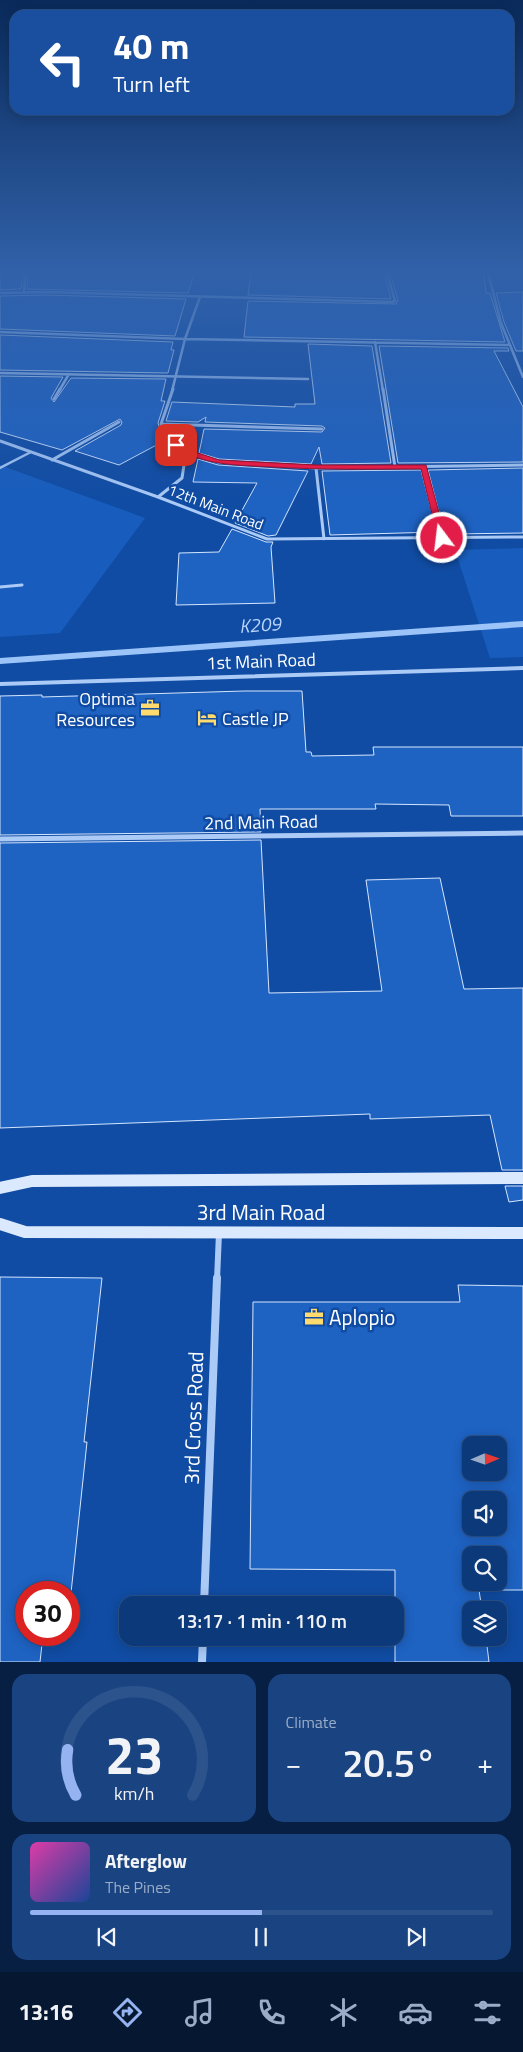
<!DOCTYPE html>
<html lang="en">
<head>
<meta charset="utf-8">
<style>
  body { margin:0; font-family:"Titillium Web",sans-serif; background:#1a4481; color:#f1f3f6; height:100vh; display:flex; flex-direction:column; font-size:19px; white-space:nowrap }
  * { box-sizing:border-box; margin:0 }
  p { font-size:16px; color:#9aacc7 }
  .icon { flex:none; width:28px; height:28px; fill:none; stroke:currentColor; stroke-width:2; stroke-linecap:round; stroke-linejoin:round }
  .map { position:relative; height:1662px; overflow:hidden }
  .details { display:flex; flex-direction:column; gap:12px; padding:12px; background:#071f43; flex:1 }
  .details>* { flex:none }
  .banner { position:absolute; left:10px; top:10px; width:504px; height:105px; border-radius:15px; box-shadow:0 2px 12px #0003,0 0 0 1px #2c538b; background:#1a4fa0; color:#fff; overflow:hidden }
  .needle { width:32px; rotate:88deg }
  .tools { position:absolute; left:462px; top:1436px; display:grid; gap:10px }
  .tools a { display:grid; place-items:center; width:45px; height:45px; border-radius:10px; background:#0c397a; box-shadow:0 2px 12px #0003,0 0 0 1px #2c538b; font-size:25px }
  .speed { position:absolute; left:15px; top:1581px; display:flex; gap:10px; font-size:25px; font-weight:700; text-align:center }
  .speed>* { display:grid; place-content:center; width:65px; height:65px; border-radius:50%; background:#0c397a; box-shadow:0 2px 12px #0003,0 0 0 1px #2c538b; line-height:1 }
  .speed .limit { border:8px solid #d22; background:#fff; color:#111 }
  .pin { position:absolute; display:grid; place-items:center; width:42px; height:42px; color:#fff; margin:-21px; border-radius:10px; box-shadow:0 2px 8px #0006 }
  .me { position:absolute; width:55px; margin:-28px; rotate:345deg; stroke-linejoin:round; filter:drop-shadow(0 0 4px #0008) }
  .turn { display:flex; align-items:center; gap:18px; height:105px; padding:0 20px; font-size:22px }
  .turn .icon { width:65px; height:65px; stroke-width:2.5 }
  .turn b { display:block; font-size:35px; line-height:42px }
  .big { font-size:38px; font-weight:600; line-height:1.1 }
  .details .card { flex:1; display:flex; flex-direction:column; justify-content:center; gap:8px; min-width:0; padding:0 18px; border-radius:15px; background:#1a4481 }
  .details .dial { align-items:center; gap:0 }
  .dial svg { height:130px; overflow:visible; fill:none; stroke:#2c538b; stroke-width:7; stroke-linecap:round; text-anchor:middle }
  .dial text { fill:#f1f3f6; stroke:none }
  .song { display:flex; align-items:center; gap:15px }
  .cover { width:60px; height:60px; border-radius:8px; background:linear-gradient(135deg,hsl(320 70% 55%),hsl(220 70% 35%)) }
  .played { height:5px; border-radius:2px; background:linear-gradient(90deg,#95b2f1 50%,#2c538b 50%) }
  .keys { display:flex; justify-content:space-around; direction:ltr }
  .heat { display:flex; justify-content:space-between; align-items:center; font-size:28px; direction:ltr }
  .details .tiles { flex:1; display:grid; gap:12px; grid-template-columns:1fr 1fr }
  .card:last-child { grid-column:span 2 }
  .trip { position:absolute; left:119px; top:1596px; width:285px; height:50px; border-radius:15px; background:#0c397a; box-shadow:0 2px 12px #0003,0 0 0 1px #2c538b; font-weight:600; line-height:50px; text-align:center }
  .tabs { display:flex; height:80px; justify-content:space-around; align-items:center; background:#051731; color:#9aacc7 }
  .tabs .icon { width:35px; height:35px }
  .tabs .current { color:#95b2f1 }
  .tabs b { font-size:22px; color:#f1f3f6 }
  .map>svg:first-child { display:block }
  .green { fill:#185dbd }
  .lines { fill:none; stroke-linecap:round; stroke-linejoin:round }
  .stream { fill:#9cc4f9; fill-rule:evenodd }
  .building { fill:#1e62c2; stroke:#d4e6fe; fill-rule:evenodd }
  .lane-far1 { stroke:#abcaf6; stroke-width:2.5 }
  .lane { stroke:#abcaf6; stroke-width:3 }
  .street-far5 { stroke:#abcaf6; stroke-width:2.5 }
  .street-far4 { stroke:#abcaf6; stroke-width:3 }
  .street-far3 { stroke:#abcaf6; stroke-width:4 }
  .street-far2 { stroke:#abcaf6; stroke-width:5 }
  .street-far1 { stroke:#abcaf6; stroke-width:6 }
  .street { stroke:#abcaf6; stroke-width:8 }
  .secondary { stroke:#dbe9fe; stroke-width:12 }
  .route { fill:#e11d48; stroke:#92132f }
  .labels { text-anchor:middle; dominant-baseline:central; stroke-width:5; stroke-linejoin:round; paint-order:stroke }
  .far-street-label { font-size:15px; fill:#fff; stroke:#104ca3 }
  .street-label { font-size:18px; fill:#fff; stroke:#104ca3 }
  .poi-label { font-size:18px; fill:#fff; stroke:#104ca3; text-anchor:end }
  .water-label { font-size:19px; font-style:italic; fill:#b8d5fc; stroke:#104ca3 }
  .near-street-label { font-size:21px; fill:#fff; stroke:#104ca3 }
  .near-poi-label { font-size:21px; fill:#fff; stroke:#104ca3; text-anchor:start }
</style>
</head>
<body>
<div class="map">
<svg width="523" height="1662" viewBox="0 0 523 1662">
  <rect width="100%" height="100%" fill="#104ca3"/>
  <path class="green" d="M0 465 145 518 60 633 0 637Z
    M523 548V657L490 658 455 550Z"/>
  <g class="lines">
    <path class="stream" d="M523 621V627L0 664V658Z"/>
  </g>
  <path class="building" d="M196 269 188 293 27 289 29 270Z
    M251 269H383L391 299 248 295Z
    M389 269H483L486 293H490L505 342 244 337 248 301 396 304 398 300Z
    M0 270H23L21 289 0 290Z
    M523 292V351H516L504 322 496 293Z
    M46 295 186 299 175 336 0 329V296Z
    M0 335 173 342 171 350H174L168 373 0 370Z
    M308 344 372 346 391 463 322 464 319 447 311 464 219 459 199 453 204 429 322 432 325 428 322 426 205 422 206 417 198 422 166 421 172 402 295 407V404H315Z
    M379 346 508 348 509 351H494L523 407V462L398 463Z
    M0 376 63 377 51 398 54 402 71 378 166 379 161 401H165L158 423 164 441 119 465 75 451 121 425 122 422 120 419 62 450 0 432Z
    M198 459 218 465 308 471 276 535 268 536 235 523 257 483 193 482Z
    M523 468V533L453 534V532H444L428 470Z
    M421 470 437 532 330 535 322 471Z
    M232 529 266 542H273L271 547 275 603 176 605 179 553 219 552Z
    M244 691H302L306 752H311L312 756 374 755 373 747H523V816H451L449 805 375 804 376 809H260L261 832 0 835V696L42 695V697Z
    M261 840 269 993 382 991 366 880 440 878 464 989 523 988V1170H502L490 1115 370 1119V1114L0 1128V843Z
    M505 1186H523V1200L509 1202Z
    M0 1277 102 1278 84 1442H87L71 1593 26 1592V1635H43L40 1662H0Z
    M458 1285 523 1286V1590H479L482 1610H471V1638H486L489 1662H395V1570L250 1569 253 1302H460ZM471 1445H499V1472H471ZM471 1500H499V1528H471ZM471 1555H499V1582H471Z"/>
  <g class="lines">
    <path class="lane-far1" d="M0 468 31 452"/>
    <path class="lane" d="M0 587 22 585"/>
    <path class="street-far5" d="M487 269 501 323 523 377
      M24 292 26 269
      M0 293 46 292 392 302 395 301 386 269
      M0 332 185 339 508 345
      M375 342 383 391
      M0 373 308 379
      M59 391 69 374
      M172 391 185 339 200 297"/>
    <path class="street-far4" d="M173 389 161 424 166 438 186 452 218 462 316 468 523 465
      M383 389 395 467
      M54 399 60 389
      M161 424 322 429
      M0 441 158 497 267 539 523 537
      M52 460 119 422
      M424 467 442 537
      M316 468 324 539
      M158 497 182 478 186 452"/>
    <path class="street-far3" d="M0 684 523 668"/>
    <path class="street-far2" d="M0 839 523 833"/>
    <path class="street-far1" d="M217 1280 219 1233"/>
    <path class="street" d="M204 1605 217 1278
      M202 1662 203 1638"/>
    <path class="secondary" d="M0 1188 32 1181 523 1178
      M0 1224 25 1232 523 1233"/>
  </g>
  <linearGradient id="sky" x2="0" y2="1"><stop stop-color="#092a5a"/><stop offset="0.54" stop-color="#3161a9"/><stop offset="1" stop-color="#3161a9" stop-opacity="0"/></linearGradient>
  <rect width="523" height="502" fill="url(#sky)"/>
  <path class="route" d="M176 442 189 450 219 460 316 465H426L446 538 442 540 438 538 421 469C371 469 322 470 272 467 238 465 203 466 173 446Z"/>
  <defs>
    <g id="office-bare" transform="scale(1.5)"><path d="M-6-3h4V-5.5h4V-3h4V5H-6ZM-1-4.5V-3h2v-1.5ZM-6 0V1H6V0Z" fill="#ffda6f" stroke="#104ca3" stroke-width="2.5" paint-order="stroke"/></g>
    <g id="hotel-bare" transform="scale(1.5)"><path d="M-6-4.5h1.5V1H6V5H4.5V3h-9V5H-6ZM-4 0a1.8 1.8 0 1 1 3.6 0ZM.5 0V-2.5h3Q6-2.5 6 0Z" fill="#ffda6f" stroke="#104ca3" stroke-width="2.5" paint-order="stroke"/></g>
  </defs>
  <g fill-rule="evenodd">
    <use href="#office-bare" x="150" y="708"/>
    <use href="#hotel-bare" x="207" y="718"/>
    <use href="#office-bare" x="314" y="1317"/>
  </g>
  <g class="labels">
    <g class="far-street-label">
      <text transform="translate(216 507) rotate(21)">12th Main Road</text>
    </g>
    <g class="street-label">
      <text transform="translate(261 661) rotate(-2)">1st Main Road</text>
      <text transform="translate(261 822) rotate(-1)">2nd Main Road</text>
    </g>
    <g class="poi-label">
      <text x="135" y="698">Optima<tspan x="135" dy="21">Resources</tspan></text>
      <text x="222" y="718" text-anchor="start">Castle JP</text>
    </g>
    <g class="water-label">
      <text transform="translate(260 624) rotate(-4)">K209</text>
    </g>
    <g class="near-street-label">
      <text x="261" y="1212">3rd Main Road</text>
      <text transform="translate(193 1418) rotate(-88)">3rd Cross Road</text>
    </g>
    <g class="near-poi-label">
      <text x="329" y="1317">Aplopio</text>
    </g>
  </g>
</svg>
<div class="tools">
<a><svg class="needle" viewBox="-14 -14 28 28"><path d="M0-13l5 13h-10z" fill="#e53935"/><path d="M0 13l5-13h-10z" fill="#9aacc7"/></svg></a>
<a><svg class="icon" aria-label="sound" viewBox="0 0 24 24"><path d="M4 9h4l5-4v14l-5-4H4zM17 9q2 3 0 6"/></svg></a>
<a><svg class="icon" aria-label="search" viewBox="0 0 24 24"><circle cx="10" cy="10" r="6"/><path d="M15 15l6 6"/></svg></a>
<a><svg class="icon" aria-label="layers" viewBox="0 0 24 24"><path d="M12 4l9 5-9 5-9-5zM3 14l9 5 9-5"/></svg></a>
</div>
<div class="speed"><div class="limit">30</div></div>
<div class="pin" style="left:176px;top:445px;background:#d93025"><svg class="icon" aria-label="arrive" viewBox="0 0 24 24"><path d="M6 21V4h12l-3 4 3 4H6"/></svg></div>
<svg class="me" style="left:442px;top:538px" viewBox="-20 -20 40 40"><circle r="17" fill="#e11d48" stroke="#fff" stroke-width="3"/><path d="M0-11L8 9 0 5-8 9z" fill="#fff"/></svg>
<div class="trip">13:17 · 1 min · 110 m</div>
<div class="banner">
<div class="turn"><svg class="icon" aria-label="left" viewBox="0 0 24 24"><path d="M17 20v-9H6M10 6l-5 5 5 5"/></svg><div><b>40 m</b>Turn left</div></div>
</div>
</div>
<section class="details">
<div class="tiles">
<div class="card dial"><svg viewBox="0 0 100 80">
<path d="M14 69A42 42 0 1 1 86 69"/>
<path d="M14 69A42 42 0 0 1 9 41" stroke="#95b2f1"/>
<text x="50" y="56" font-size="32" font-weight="700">23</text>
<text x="50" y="72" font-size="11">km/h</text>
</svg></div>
<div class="card"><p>Climate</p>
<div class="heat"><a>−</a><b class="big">20.5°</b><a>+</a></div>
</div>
<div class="card">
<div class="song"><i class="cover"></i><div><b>Afterglow</b><p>The Pines</p></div></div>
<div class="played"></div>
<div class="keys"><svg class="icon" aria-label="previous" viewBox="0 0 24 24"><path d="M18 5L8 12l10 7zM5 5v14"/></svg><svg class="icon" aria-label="pause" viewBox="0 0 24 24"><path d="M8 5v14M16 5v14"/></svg><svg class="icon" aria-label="next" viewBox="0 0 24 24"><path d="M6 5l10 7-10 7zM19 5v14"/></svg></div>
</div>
</div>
</section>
<nav class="tabs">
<b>13:16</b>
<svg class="icon current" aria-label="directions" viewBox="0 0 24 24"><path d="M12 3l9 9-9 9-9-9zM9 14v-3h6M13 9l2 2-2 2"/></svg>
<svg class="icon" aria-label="music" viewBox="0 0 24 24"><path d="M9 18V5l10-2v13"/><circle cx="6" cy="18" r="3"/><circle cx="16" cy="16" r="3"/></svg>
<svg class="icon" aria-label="phone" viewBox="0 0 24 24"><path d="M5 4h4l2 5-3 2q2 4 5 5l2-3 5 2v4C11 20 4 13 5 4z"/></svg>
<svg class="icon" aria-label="climate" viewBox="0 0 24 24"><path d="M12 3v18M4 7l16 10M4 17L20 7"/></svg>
<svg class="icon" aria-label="car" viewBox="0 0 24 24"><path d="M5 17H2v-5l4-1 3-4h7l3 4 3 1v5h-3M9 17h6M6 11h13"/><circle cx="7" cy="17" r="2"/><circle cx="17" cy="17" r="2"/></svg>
<svg class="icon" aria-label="filters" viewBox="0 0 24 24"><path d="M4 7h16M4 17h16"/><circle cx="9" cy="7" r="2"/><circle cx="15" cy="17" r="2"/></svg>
</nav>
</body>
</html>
